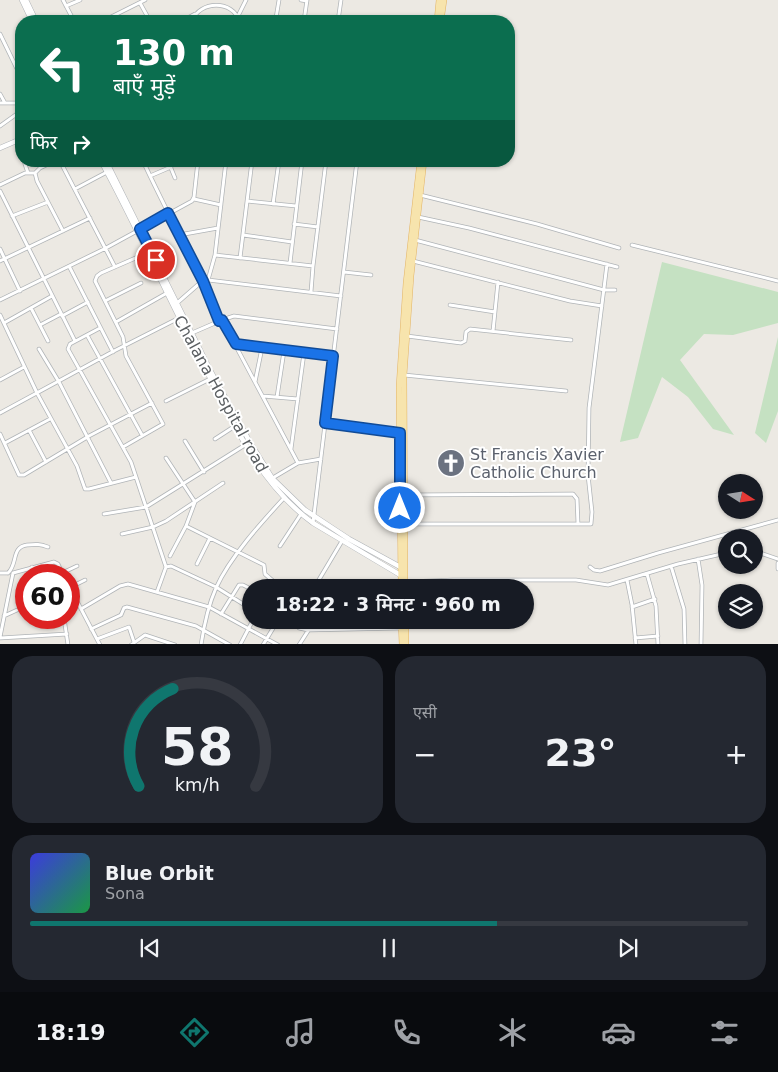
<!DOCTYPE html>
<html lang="hi">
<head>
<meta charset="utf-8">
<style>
  body { margin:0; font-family:"DejaVu Sans","Noto Sans Devanagari",sans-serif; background:#242831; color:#f1f3f6; height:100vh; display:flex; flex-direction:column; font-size:19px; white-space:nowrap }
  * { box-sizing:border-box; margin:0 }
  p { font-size:16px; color:#9ea1a6 }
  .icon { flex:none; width:28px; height:28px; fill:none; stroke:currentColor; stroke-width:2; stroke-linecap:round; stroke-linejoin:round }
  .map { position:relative; height:644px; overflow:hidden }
  .side { display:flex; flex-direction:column; gap:12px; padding:12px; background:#0d0f14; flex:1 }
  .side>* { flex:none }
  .guide { position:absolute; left:15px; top:15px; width:500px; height:152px; border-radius:20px; box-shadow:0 1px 4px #0004; background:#0b6e4f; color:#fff; overflow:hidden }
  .needle { width:32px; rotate:102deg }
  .fabs { position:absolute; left:718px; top:474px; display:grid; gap:10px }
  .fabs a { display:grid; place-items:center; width:45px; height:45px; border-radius:50%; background:#171b24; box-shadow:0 1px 4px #0004; font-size:25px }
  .speed { position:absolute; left:15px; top:564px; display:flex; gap:10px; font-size:25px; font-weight:700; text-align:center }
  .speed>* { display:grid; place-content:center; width:65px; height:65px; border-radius:50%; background:#171b24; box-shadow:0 1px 4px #0004; line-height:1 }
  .speed .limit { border:8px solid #d22; background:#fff; color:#111 }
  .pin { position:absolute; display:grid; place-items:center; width:42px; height:42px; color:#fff; margin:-21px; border:2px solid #fff; border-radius:50%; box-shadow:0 1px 5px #0007 }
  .me { position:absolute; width:55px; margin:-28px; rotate:0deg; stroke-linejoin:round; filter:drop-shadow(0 0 4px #0008) }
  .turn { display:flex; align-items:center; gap:18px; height:105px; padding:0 15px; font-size:22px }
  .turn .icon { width:65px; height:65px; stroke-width:2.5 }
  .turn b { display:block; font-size:35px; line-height:42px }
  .then { display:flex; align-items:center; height:48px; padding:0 15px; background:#0003; gap:10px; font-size:19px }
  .big { font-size:38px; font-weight:600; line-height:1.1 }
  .side .widget { flex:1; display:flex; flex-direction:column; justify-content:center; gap:8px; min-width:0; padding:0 18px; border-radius:20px; background:#242831 }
  .side .dial { align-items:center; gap:0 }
  .dial svg { height:130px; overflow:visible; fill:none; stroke:#363941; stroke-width:7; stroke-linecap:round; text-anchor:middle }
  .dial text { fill:#f1f3f6; stroke:none }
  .song { display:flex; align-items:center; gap:15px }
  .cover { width:60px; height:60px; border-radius:8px; background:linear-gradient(135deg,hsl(240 70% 55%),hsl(140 70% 35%)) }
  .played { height:5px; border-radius:2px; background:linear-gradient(90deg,#0f766e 65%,#363941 65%) }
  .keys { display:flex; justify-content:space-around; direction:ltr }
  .heat { display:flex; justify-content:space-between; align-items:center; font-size:28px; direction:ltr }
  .side .tiles { flex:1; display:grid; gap:12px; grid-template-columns:1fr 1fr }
  .widget:last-child { grid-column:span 2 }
  .trip { position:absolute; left:242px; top:579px; width:292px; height:50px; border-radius:25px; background:#171b24; box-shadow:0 1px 4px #0004; font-weight:600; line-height:50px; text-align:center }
  .tabs { display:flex; height:80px; justify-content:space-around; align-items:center; background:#090b0e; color:#9ea1a6 }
  .tabs .icon { width:35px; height:35px }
  .tabs .selected { color:#0f766e }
  .tabs b { font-size:22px; color:#f1f3f6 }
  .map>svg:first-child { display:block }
  .green { fill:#c5e1c2 }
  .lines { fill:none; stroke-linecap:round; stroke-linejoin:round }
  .street-casing { stroke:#b0b4b7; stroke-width:4.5 }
  .secondary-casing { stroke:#afb3b7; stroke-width:5.5 }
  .primary-casing { stroke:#e3b465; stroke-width:6 }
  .street { stroke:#fff; stroke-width:3 }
  .secondary { stroke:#fff; stroke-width:4.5 }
  .primary { stroke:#f7e4ad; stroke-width:5 }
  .route-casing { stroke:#114b97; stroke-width:12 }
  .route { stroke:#1a73e8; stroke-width:9 }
  .labels { text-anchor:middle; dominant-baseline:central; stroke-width:4; stroke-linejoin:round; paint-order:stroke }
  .street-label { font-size:16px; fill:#5b5f62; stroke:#fff }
  .worship-label { font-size:16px; fill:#5b616d; stroke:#fff; text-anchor:start }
</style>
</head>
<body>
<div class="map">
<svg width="778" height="645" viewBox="0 0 778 645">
  <rect width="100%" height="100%" fill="#ece9e3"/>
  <path class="green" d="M662 262 778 292V323L733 335 704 334 680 360 734 435 713 429 688 397 662 377 638 438 620 442Z
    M778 337V411L766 443 755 433Z"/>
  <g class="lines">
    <g class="street-casing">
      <path id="street" d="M63 0 74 21
        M301 0 307 1
        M140 3 150 21
        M66 6 80 0
        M238 16 246 0
        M276 18 279 0
        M103 21 145 0
        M182 21 195 14
        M192 21C200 0 233 0 239 21
        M304 21 307 0
        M338 21 341 0
        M0 34 21 77
        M0 94 5 103
        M0 103H21
        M0 126 21 111
        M16 141 21 155
        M24 161 28 173
        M55 161 40 168 35 173 37 181 63 231
        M60 161 115 267
        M143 161C168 215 197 266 219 321
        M168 161 175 178
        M150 176 171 167
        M0 185 25 173H35
        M75 189 107 172
        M0 191 75 341
        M420 195 537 224 619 248
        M194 199 221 205
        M247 201 296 206
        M273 204 279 161
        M12 216 48 202
        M418 217 469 228 617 267
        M294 224 318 227
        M179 235 218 228
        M243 235 292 242
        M415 240 604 290H615
        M632 245 778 281
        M0 249 20 291
        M215 255 313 266
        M240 258 252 161
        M0 261 90 218
        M413 261 570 301 602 306
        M290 263 302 161
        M69 266 113 352
        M344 272 371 275
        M208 280 215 255 226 161
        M311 292 313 266 326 161
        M0 300 106 248 192 201 194 197 198 161
        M105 301 141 283
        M176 304 200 283 208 280 341 296
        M450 305 495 312
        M31 308 48 341
        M0 315 37 393 77 466 85 489H89L136 477
        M62 316 88 302
        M222 320 298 463
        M116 322 167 293
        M4 323 52 296
        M40 325 61 314
        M100 328 70 344 68 349 131 462 166 567
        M493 331 498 282
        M192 333 222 320 234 316 337 329
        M87 335 142 435
        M407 336 461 343 465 341 466 332 470 329 571 340
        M236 344 333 357
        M39 349 59 382 111 483
        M404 375 566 391
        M0 380 24 367
        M255 382 262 348
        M263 396 298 399
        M277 397 284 351
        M166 401 210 379
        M0 413 114 351 179 318
        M325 423 399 433
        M29 430 46 462
        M0 434 19 475H24L89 436 152 403
        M215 439 235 426
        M185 441 204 472
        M5 443 50 419
        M123 447 163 424 126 356 123 337 95 281 97 276 101 273 147 253
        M291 449 304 353
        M166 458 195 502 186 526 170 556
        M271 479 298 463 321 459
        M405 495 573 494 577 499 578 524
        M104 514 146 507 245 445
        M313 523 357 161
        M405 524H591L592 512 588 475 589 408 607 264
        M186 526 264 565 265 574 273 581 269 588
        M122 534 153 527 166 521 223 483
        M280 546 301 514
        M754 551 778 559
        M698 559 702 585 701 645
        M778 563V569
        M197 564 210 538
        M671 566 684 609 685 645
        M32 567 35 575
        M590 567 594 570 600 571 658 553 778 520
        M0 573H8
        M8 573C18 564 11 547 27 545 36 544 40 544 48 547
        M62 573 77 566
        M647 574 656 606 658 645
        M627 580 632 605 636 645
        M273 581 280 583 288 588
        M405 582 453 580H576L608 585 678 564 726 553
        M69 586 100 645
        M69 588 85 580
        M314 588 342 541
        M157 592 166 567 171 566 216 587 251 609
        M632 607 655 599
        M81 609 120 586 128 584 209 607 278 645
        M221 614 239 585H243L251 589
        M4 616 26 606
        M64 618 68 645
        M299 628 308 630 401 628
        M91 629 121 615 124 608 127 607 196 626 230 645
        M0 637 13 573 54 562 58 564 63 575
        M0 638 67 634
        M635 638 658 636
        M97 639 129 627 134 642
        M131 645 145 635 175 645
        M201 645C204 625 208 606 216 588 230 557 261 523 284 498
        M240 645 253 620
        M263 645 278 620
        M299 645 315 620"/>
    </g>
    <g class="secondary-casing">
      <path id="secondary" d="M22 0 32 21
        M26 0 36 21
        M0 148 21 139
        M101 161C137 227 167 296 202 362 232 420 258 483 313 523L402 576
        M106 161 210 370 251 444 272 478 305 510 349 539 404 569"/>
    </g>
    <g class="primary-casing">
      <path id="primary" d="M437 21 439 0
        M441 21 444 0
        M401 588 399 387 406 283 420 161
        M405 588 404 375 411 276 424 161
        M401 620 402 645
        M406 620V645"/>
    </g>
    <use href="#street" class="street"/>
    <use href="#secondary" class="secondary"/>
    <use href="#primary" class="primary"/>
  </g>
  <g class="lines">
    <g class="route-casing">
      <path id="route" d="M156 260 140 229 168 213 203 281 219 321 222 320 236 344 333 356 325 423 400 433V508"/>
    </g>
    <use href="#route" class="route"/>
  </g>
  <defs>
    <g id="church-disc" transform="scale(1.4375)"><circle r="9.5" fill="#6b7280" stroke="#fff"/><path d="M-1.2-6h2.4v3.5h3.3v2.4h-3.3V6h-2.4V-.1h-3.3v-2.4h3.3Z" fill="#fff"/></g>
  </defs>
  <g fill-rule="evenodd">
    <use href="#church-disc" x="451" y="463"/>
  </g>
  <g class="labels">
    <g class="street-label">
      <text transform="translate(221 394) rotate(61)">Chalana Hospital road</text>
    </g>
    <g class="worship-label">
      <text x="470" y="454">St Francis Xavier<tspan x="470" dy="18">Catholic Church</tspan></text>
    </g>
  </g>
</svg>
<div class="fabs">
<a><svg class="needle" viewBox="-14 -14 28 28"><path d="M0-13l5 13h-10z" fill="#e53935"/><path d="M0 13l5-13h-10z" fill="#9ea1a6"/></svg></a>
<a><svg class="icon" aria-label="search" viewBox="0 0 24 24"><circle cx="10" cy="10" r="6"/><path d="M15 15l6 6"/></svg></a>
<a><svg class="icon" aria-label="layers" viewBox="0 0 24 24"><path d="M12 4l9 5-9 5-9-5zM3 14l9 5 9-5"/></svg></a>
</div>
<div class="speed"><div class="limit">60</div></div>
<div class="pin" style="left:156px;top:260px;background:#d93025"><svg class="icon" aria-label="arrive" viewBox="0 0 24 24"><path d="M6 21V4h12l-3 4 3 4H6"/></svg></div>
<svg class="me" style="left:400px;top:508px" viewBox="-20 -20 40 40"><circle r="17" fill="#1a73e8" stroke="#fff" stroke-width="3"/><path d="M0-11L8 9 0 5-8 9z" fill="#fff"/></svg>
<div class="trip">18:22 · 3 मिनट · 960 m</div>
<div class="guide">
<div class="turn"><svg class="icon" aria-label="left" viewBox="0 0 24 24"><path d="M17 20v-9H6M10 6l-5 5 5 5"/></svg><div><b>130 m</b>बाएँ मुड़ें</div></div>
<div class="then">फिर<svg class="icon" aria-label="right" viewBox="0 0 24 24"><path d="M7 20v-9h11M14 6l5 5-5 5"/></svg></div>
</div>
</div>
<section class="side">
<div class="tiles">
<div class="widget dial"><svg viewBox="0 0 100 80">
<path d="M14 69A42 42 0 1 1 86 69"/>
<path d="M14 69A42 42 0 0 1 35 9" stroke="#0f766e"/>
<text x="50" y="56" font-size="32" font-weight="700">58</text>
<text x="50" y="72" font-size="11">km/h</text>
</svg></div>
<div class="widget"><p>एसी</p>
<div class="heat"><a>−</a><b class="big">23°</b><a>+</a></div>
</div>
<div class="widget">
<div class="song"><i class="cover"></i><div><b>Blue Orbit</b><p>Sona</p></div></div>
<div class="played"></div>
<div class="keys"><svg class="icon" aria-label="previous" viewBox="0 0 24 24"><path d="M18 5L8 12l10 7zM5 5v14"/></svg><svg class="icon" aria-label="pause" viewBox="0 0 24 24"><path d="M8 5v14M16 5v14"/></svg><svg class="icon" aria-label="next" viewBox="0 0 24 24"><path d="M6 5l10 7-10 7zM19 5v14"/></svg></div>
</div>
</div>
</section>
<nav class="tabs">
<b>18:19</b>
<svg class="icon selected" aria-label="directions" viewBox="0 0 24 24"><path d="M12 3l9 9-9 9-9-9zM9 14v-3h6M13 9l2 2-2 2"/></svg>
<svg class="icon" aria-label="music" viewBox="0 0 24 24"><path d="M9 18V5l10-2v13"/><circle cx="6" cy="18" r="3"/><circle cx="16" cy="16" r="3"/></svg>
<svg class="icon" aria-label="phone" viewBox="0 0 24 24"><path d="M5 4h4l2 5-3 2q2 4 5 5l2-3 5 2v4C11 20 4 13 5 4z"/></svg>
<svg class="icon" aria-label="climate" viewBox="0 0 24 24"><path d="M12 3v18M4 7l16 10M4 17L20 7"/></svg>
<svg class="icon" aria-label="car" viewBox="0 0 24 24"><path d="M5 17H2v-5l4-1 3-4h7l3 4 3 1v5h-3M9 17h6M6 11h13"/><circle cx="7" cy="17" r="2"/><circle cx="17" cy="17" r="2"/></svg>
<svg class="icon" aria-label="filters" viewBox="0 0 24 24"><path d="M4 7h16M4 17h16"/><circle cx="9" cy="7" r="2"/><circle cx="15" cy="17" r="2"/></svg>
</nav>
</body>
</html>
